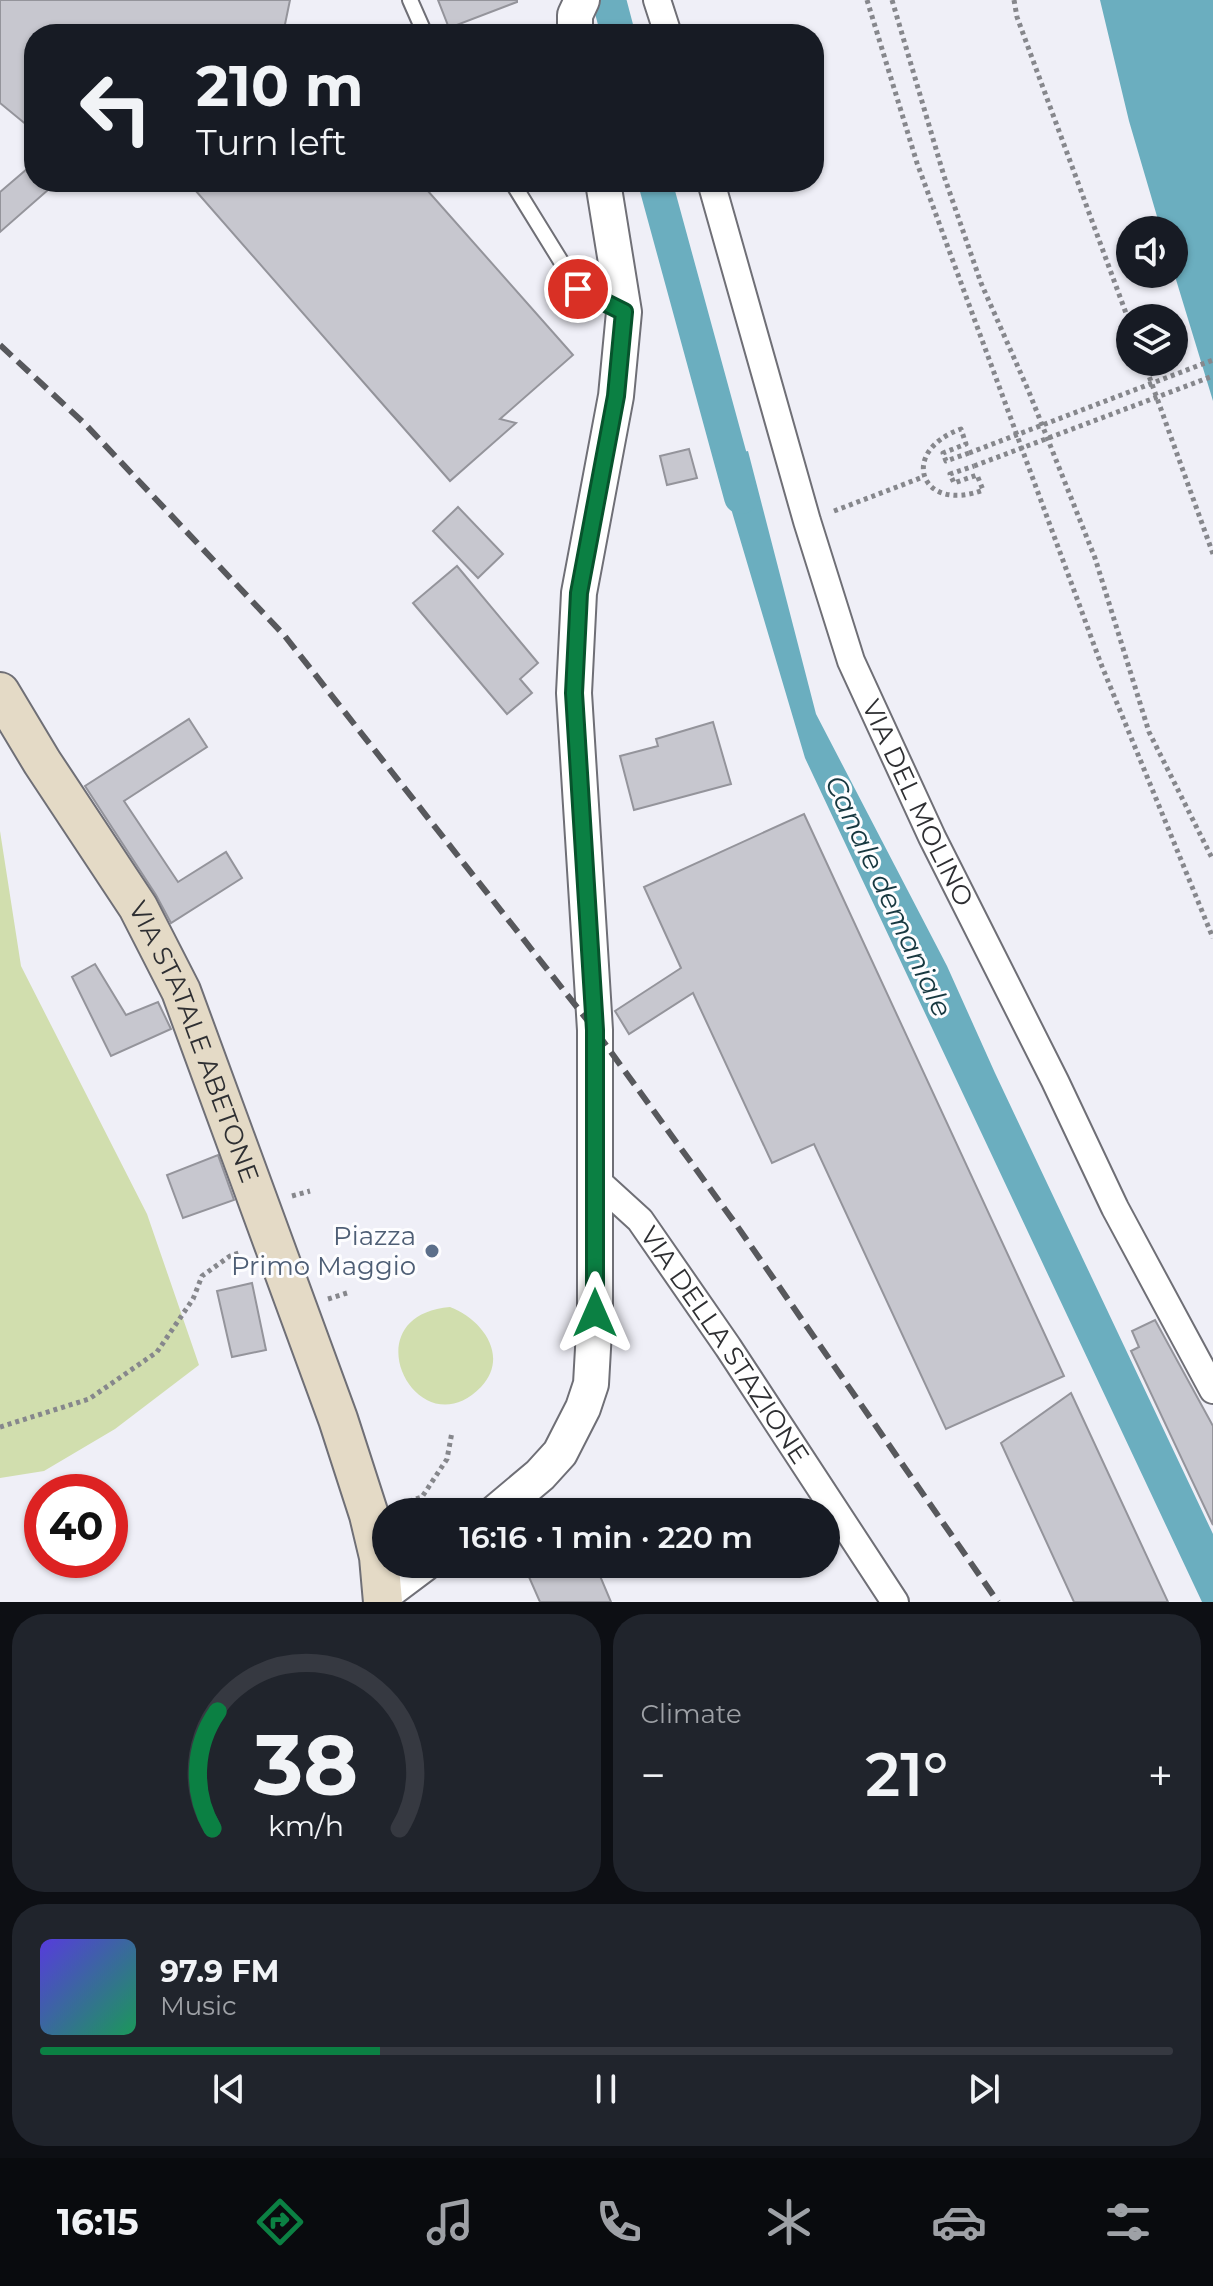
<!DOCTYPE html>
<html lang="en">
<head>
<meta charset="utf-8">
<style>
  body { margin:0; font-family:Montserrat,sans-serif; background:#20242c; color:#f1f3f6; height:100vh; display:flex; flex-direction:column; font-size:30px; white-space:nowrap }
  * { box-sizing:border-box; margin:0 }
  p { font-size:26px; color:#9ea1a6 }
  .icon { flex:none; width:44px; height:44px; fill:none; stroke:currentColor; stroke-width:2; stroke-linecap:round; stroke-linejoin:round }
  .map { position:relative; height:1602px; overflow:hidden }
  .sheet { display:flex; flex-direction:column; gap:12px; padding:12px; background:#0d0f14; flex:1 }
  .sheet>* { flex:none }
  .guide { position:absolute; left:24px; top:24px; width:800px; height:168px; border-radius:32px; box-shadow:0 2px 6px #0004; background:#171b24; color:#f1f3f6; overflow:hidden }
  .controls { position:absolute; left:1116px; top:216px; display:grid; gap:16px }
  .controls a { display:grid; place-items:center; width:72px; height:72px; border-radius:50%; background:#171b24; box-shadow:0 2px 6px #0004; font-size:40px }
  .speed { position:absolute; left:24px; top:1474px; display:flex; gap:16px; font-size:40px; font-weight:700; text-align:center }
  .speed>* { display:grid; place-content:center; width:104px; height:104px; border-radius:50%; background:#171b24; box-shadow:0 2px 6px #0004; line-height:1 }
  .speed .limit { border:12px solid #d22; background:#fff; color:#111 }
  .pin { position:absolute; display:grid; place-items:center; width:68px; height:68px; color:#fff; margin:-34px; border:4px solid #fff; border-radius:50%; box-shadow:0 2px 8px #0007 }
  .me { position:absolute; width:88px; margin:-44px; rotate:0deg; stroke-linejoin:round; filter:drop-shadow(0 0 6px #0008) }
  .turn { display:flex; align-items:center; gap:28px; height:168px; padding:0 40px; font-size:36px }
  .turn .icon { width:104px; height:104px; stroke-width:2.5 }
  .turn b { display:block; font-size:56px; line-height:68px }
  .big { font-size:60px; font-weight:600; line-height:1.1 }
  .sheet .card { flex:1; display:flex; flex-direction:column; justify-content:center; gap:12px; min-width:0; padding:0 28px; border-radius:32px; background:#20242c }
  .sheet .dial { align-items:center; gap:0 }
  .dial svg { height:208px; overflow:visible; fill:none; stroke:#363941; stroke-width:7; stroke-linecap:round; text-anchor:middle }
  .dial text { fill:#f1f3f6; stroke:none }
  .song { display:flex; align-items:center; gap:24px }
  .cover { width:96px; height:96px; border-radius:12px; background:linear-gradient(135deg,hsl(250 70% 55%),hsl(150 70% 35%)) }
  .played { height:8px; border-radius:4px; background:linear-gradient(90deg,#0b8043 30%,#363941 30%) }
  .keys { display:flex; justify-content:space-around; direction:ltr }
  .heat { display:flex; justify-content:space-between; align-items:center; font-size:44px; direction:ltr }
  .sheet .tiles { flex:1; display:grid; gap:12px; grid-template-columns:1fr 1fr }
  .card:last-child { grid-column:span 2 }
  .trip { position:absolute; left:372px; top:1498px; width:468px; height:80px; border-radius:40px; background:#171b24; box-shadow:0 2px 6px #0004; font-weight:600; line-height:80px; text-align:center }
  .tab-bar { display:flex; height:128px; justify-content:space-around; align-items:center; background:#090b0e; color:#9ea1a6 }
  .tab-bar .icon { width:56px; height:56px }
  .tab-bar .active { color:#0b8043 }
  .tab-bar b { font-size:36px; color:#f1f3f6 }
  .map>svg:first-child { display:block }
  .green { fill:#d1deae }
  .water { fill:#6baebf }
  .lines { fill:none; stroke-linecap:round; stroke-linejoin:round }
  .canal { stroke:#6baebf; stroke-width:34 }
  .building { fill:#c7c7cf; stroke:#94949b; stroke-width:2 }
  .service-casing { stroke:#6f6f76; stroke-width:18 }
  .minor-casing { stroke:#6f6f76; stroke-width:30 }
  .tertiary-casing { stroke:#6f6f76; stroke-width:38 }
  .secondary-casing { stroke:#6f6f76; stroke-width:42 }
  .path { stroke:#86878c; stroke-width:5; stroke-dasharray:4 4; stroke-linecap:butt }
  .service { stroke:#fff; stroke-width:14 }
  .minor { stroke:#fff; stroke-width:26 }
  .tertiary { stroke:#fff; stroke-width:34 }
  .secondary { stroke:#e4dac6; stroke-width:38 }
  .rail { stroke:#57585c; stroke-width:6; stroke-dasharray:16 8; stroke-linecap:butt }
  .path-bridge { stroke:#86878c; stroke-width:5; stroke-dasharray:4 4; stroke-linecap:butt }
  .route-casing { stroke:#07532c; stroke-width:20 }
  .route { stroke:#0b8043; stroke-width:14 }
  .service-dot { fill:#5c6f8a; stroke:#fdfdff; stroke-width:3 }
  .labels { text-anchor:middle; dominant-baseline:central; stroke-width:6; stroke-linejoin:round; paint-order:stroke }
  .street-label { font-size:26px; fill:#2e2f32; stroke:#fdfdff }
  .service-label { font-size:26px; fill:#4e5e75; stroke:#fdfdff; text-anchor:end }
  .water-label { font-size:28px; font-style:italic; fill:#173840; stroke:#fdfdff }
</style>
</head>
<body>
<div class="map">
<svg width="1213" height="1602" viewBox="0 0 1213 1602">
  <rect width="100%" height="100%" fill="#efeff7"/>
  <path class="green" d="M0 831 21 966 147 1214 199 1365 115 1429 44 1471 0 1478Z
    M450 1307C482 1319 510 1356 481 1387 418 1452 348 1316 450 1307Z"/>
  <path class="water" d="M1100 0H1213V401L1174 273V230H1161L1129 121Z
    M748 451 816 714 947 966 995 1073 1213 1534V1602H1202L805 758 716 458Z"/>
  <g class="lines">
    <path class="canal" d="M609 0 618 34
      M655 182 741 497"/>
  </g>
  <path class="building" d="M0 0H290L283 34H34V131L0 103Z
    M438 0H517V2L449 28Z
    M34 163V182H57L0 232V192Z
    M188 182H420L573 355 500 419 516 423 450 481Z
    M689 449 697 478 667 485 660 456Z
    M458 507 503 554 478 578 433 531Z
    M457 566 538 663 520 679 532 693 507 714 413 603Z
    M189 719 207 747 124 801 178 882 226 852 242 878 171 923 156 895 85 786Z
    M713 722 731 784 634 810 620 756 658 746 656 739Z
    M804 814 1064 1376 946 1429 814 1144 772 1163 693 993 629 1034 615 1011 681 968 644 887Z
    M95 964 126 1015 158 1002 171 1029 111 1056 72 977Z
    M218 1155 234 1200 183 1218 167 1175Z
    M252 1283 266 1350 232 1357 217 1291Z
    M1155 1320 1213 1426V1525L1131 1351 1139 1347 1132 1331Z
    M1071 1393 1168 1602H1074L1001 1443Z
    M558 1564H595L611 1602H540L529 1577Z"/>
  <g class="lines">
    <g class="service-casing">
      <path id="service" d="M410 0 425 34
        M512 182 578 289 622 312"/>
    </g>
    <g class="minor-casing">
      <g id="minor">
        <path d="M657 0 668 34"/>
        <path id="s1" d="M711 182 807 521 851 661 932 837 1055 1081 1115 1208 1213 1390"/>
        <path id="s2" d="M595 1179 640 1220 728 1347 895 1602"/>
      </g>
    </g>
    <g class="tertiary-casing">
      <path id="tertiary" d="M575 34V15L582 0
        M496 1512 540 1475 560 1453 583 1408 591 1384 595 1313V1030L574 693 579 593 616 396 624 312 603 182
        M384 1594 424 1564"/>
    </g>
    <g class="secondary-casing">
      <g id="secondary">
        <path id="s3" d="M0 692 42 762 138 907 181 991 338 1419 369 1515 379 1557 383 1602"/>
      </g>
    </g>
    <path class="path" d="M867 0 917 163 1101 664 1213 938
      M892 0 944 176 981 283 1029 392 1095 558 1149 732 1213 860
      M1014 0 1017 17 1130 324
      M1144 362 1213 554
      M969 453 946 461 943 453 966 444 961 429C898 451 920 514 983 490L977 475 954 483 950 474 974 466
      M834 511 923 477
      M292 1196 310 1191
      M328 1299 347 1293
      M0 1427 89 1399 157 1352 193 1299 202 1276 230 1256 242 1252
      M401 1504 422 1497 447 1459 452 1432"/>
    <use href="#service" class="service"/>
    <use href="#minor" class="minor"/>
    <use href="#tertiary" class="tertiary"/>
    <use href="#secondary" class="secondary"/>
    <path class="rail" d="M0 345 85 424 284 635 595 1030 735 1223 998 1602"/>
    <path class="path-bridge" d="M969 453 1213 360
      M974 466 1213 376"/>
  </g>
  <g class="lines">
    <g class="route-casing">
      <path id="route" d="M578 289 624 312 616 396 579 593 574 693 595 1030V1313"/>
    </g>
    <use href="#route" class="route"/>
  </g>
  <circle class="service-dot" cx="432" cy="1251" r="8"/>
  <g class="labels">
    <g class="street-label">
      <text stroke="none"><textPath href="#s1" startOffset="656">VIA DEL MOLINO</textPath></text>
      <text stroke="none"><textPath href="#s3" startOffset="402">VIA STATALE ABETONE</textPath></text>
      <text stroke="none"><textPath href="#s2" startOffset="212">VIA DELLA STAZIONE</textPath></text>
    </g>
    <g class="service-label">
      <text x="416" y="1236">Piazza<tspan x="416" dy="30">Primo Maggio</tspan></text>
    </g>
    <g class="water-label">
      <text transform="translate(889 896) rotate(65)">Canale demaniale</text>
    </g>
  </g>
</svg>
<div class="controls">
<a><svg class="icon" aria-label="sound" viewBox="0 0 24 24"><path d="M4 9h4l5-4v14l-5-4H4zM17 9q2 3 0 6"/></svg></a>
<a><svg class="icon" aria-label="layers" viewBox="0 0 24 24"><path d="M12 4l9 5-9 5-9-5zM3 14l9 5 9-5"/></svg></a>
</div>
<div class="speed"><div class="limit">40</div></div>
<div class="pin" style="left:578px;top:289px;background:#d93025"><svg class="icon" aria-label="arrive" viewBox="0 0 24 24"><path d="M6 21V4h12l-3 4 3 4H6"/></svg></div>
<svg class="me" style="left:595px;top:1313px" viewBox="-20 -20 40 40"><path d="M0-17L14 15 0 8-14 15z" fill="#0b8043" stroke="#fff" stroke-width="4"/></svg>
<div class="trip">16:16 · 1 min · 220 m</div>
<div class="guide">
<div class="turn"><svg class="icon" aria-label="left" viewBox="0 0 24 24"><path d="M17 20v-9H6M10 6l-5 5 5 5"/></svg><div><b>210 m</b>Turn left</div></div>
</div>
</div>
<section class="sheet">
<div class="tiles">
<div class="card dial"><svg viewBox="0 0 100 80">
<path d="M14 69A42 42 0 1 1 86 69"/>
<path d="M14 69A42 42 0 0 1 16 24" stroke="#0b8043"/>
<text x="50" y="56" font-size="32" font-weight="700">38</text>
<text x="50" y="72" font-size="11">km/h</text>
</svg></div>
<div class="card"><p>Climate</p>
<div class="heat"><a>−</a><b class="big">21°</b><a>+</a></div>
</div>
<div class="card">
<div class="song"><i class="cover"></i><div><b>97.9 FM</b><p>Music</p></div></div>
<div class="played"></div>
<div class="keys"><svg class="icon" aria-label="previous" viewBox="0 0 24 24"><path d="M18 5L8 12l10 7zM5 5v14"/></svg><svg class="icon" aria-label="pause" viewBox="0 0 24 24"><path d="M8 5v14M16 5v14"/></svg><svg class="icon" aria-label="next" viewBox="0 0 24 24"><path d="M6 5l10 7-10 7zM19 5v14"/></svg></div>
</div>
</div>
</section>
<nav class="tab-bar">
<b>16:15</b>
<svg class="icon active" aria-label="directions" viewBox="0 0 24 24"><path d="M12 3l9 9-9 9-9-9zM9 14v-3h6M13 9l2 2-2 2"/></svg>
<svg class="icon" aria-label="music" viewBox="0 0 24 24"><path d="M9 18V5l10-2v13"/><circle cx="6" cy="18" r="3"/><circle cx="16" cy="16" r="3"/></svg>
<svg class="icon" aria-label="phone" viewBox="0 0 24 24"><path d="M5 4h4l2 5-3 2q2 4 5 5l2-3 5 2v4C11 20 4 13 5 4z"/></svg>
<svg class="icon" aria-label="climate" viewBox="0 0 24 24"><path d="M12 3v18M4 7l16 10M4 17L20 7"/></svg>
<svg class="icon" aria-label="car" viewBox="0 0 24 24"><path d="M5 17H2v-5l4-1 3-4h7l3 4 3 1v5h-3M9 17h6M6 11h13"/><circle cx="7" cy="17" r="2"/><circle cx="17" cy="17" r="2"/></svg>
<svg class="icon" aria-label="filters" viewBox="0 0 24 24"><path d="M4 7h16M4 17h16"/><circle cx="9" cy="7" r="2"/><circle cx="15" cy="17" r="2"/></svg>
</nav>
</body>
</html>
